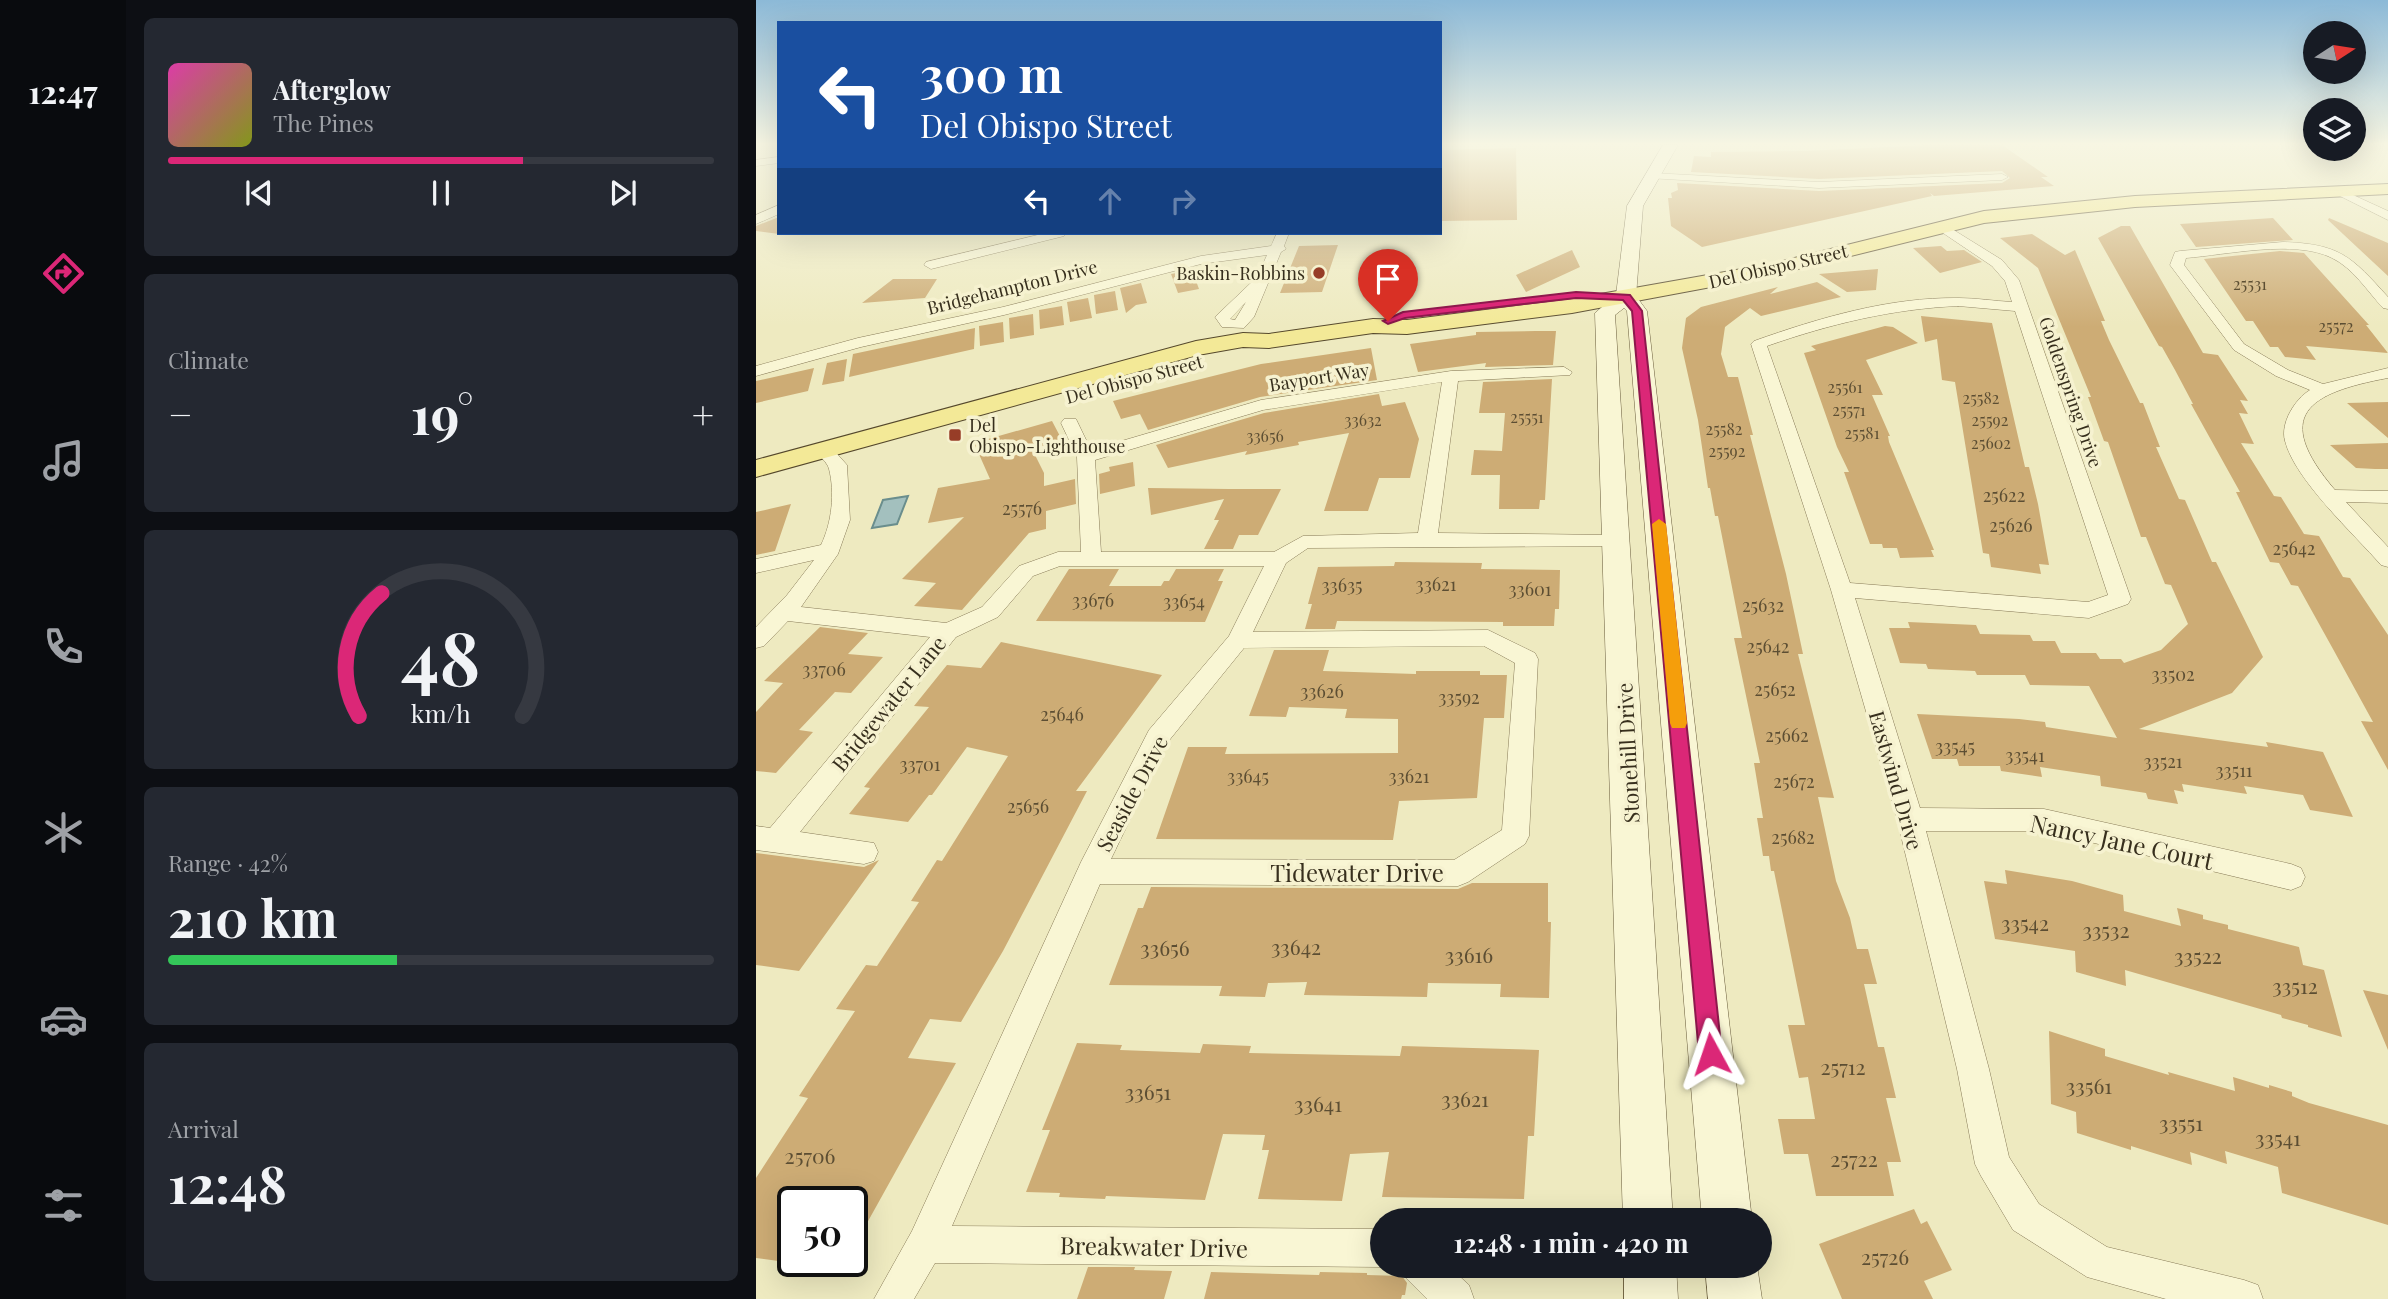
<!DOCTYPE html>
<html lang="en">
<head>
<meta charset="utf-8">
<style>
  body { margin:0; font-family:"Playfair Display",serif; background:#242831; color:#f1f3f6; height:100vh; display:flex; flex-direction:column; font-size:26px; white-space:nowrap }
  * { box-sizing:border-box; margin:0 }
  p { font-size:23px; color:#9ea1a6 }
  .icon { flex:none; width:38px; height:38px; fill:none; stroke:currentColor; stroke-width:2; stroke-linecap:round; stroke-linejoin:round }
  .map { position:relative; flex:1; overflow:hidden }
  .details { display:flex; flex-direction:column; gap:18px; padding:18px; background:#0d0f14; width:630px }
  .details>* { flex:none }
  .guide { position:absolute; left:21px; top:21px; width:665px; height:214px; border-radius:0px; box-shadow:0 7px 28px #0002; background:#1a4fa0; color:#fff; overflow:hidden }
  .needle { width:46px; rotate:78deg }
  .fabs { position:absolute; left:1547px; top:21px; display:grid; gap:14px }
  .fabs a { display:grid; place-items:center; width:63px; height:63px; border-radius:50%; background:#171b24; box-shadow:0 7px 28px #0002; font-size:35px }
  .speed { position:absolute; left:21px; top:1186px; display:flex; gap:14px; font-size:35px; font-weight:700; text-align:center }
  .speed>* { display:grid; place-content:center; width:91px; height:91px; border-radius:50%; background:#171b24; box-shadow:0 7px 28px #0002; line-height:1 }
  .speed .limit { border:4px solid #111; border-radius:10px; background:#fff; color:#111 }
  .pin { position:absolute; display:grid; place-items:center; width:60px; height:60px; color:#fff; margin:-72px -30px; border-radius:50% 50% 50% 0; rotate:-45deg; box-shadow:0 0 7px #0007 }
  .pin .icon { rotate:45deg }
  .me { position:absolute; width:77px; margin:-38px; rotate:355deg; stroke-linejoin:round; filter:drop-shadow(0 0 5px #0008) }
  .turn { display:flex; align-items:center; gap:24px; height:147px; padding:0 28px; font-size:32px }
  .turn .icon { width:91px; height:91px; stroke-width:2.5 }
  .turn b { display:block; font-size:49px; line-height:60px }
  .lanes { display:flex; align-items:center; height:66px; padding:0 28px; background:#0003; justify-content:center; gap:35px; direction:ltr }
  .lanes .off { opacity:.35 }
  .big { font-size:52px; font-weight:700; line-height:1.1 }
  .details .widget { flex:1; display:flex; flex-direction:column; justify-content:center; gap:10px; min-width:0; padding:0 24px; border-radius:10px; background:#242831 }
  .details .dial { align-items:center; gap:0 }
  .dial svg { height:182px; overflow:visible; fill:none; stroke:#363941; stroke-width:7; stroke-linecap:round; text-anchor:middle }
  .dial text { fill:#f1f3f6; stroke:none }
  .song { display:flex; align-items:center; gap:21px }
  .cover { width:84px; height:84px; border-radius:10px; background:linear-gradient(135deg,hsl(320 70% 55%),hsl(70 70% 35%)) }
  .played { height:7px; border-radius:4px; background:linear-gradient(90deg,#db2777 65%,#363941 65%) }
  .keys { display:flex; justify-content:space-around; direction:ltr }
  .heat { display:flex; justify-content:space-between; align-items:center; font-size:38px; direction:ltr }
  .charge { height:10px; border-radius:5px; background:linear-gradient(90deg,#34c759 42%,#363941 0) }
  .trip { position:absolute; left:614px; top:1208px; width:402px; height:70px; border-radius:35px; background:#171b24; box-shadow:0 7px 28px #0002; font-weight:700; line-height:70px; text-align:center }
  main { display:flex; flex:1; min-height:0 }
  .menu { display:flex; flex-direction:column; width:126px; justify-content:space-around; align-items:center; background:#090b0e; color:#9ea1a6 }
  .menu .icon { width:49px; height:49px }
  .menu .current { color:#db2777 }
  .menu b { font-size:32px; color:#f1f3f6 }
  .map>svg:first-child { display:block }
  .water { fill:#a3c0be; stroke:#6a8e8d; stroke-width:2 }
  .building { fill:#cdac75 }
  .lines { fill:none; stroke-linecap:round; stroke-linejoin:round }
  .street-casing { stroke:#887b58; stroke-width:1 }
  .secondary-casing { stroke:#695c3b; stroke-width:1 }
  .primary-casing { stroke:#55482c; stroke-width:2 }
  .street { fill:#f9f6d4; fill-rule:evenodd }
  .secondary { fill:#f9f6d4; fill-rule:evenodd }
  .primary { fill:#f3e997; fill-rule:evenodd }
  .route { fill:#db2777; stroke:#8e194d; stroke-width:2 }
  .slow { fill:#f59e0b }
  .poi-dot { fill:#973d27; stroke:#f6f2d0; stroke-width:2.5 }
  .labels { text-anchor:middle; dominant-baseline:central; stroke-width:7; stroke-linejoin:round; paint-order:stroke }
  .far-number-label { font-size:16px; fill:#5c4e33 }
  .far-street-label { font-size:18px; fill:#372f1d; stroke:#f6f2d0 }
  .far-poi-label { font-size:18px; fill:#372f1d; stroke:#f6f2d0; text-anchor:end }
  .number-label { font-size:18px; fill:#5c4e33 }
  .street-label { font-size:21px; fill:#372f1d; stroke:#f6f2d0 }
  .near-number-label { font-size:21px; fill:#5c4e33 }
  .near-street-label { font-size:24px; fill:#372f1d; stroke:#f6f2d0 }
</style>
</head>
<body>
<main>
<nav class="menu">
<b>12:47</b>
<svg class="icon current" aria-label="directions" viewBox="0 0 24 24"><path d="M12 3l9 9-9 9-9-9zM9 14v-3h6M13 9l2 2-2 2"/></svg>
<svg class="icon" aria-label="music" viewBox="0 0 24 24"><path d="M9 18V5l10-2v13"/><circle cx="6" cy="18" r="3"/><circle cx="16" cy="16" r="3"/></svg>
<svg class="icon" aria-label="phone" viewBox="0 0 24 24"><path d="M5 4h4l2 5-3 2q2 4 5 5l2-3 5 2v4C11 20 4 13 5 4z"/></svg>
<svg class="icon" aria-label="climate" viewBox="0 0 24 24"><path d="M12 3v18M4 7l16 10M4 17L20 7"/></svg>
<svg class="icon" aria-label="car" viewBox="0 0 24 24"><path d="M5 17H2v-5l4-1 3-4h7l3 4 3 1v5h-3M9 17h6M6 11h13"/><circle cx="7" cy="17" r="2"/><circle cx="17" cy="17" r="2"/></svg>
<svg class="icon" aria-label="filters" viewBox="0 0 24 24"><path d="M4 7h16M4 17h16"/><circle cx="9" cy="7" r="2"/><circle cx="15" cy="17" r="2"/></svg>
</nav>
<section class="details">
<div class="widget">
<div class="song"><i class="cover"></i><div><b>Afterglow</b><p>The Pines</p></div></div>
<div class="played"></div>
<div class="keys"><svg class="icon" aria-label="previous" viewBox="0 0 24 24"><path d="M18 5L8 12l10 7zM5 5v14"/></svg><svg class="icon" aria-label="pause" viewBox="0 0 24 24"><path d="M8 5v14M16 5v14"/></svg><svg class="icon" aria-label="next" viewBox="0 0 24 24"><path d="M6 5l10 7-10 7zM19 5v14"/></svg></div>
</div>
<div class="widget"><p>Climate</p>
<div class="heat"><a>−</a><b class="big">19°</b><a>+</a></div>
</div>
<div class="widget dial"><svg viewBox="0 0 100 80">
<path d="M14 69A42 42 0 1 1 86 69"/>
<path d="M14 69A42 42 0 0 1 24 15" stroke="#db2777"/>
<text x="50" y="56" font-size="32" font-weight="700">48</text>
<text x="50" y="72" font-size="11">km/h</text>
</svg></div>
<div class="widget"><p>Range · 42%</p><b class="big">210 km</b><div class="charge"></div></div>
<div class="widget"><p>Arrival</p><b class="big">12:48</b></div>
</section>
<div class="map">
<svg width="1632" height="1299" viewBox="0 0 1632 1299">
  <rect width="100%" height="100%" fill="#eeeac0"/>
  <path class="water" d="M152 496 141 524 116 528 127 500Z"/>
  <path class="building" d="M1173 145H1246L1292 177H1285L1298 186 1178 196 1174 193 1176 196 946 247 915 226 912 198H916L915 193 922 190 921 183 1063 191 1246 183 1254 178 1246 171 1063 179 935 172 938 156 955 157V152L1049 151Z
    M760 148 761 220 684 221V150Z
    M23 217V234L0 231V226Z
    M1517 218 1537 240 1440 247 1424 224Z
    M1573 218 1632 243V276L1572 220Z
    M1365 226H1374L1447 353 1462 355 1492 401 1484 400 1492 414 1483 413 1498 444 1485 443 1518 496 1525 497 1548 534 1563 536 1587 577 1594 578 1632 635V770L1605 721 1617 722 1577 649 1542 586 1535 585 1523 563 1514 562 1480 492H1484L1435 404H1437L1419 370 1406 347 1403 346 1342 238Z
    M1276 234 1309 255 1319 250 1349 321H1345L1353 340 1384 403H1387L1404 447H1400L1423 499 1429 500 1456 562H1460L1507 657 1476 693 1383 729 1512 747 1510 742 1567 752 1597 817 1554 810 1547 795 1488 786 1491 794 1426 784 1428 792 1418 790 1422 804 1392 799 1390 793 1345 786 1344 776 1284 767 1286 777 1245 771 1244 766H1203L1201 759H1176L1161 714 1263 719 1289 722 1290 727 1361 738 1333 686 1274 685 1269 675H1221L1219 671 1172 669 1170 664 1144 663 1133 628H1154L1152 622 1220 625 1224 634 1274 635 1277 641H1299L1305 653H1340L1344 659H1365L1368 663 1405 650 1432 624 1415 585 1409 584 1390 537H1385L1352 442 1348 441 1332 397H1335L1282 268 1244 238Z
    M582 245 566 292 524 293 543 246Z
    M1185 246 1191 251 1208 250 1226 262 1184 273 1157 248Z
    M816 250 824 267 770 292 760 275Z
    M1524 251 1548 253 1613 325H1610L1632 353 1550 346 1560 360 1529 357 1522 347H1514L1497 321H1490L1448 259Z
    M1122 269 1120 290 1091 292 1063 274Z
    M436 270 443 289 422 293 415 274Z
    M137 279H181L169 298 106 303Z
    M1061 282 1085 297 1005 316 994 308 969 327 965 354 972 377H982L997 435H994L1030 574 1047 654H1042L1078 798 1062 797 1080 881 1094 918 1101 949H1112L1121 984H1108L1122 1047H1128L1140 1098H1130L1145 1162H1131L1138 1196H1060L1052 1154H1028L1022 1119H1059L1052 1077 1043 1078 1032 1025H1049L1018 871H1015L1013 856H1007L1001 818H1007L998 763H1004L978 638H986L962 516H959L954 488H952L942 420 926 348 930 318 945 307 1022 287 1014 294Z
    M385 283 391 303 380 305 370 313 364 288Z
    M359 291 362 310 340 314 338 295Z
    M332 298 336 318 314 322 311 302Z
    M306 306 308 325 284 329 283 310Z
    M277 314 278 335 254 339 253 318Z
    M1165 316 1236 323 1269 467H1273L1282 504 1293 565 1283 564 1285 574 1235 567 1233 554 1227 553 1199 382 1186 380 1181 339 1169 342Z
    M247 322 248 342 224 346 223 326Z
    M1129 326 1137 327 1162 343 1110 360 1127 395H1116L1134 436H1132L1133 442 1178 550H1175L1178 557 1144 558 1141 548H1127L1126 544H1114L1088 472H1093L1081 447 1048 353 1060 350 1055 346Z
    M219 328 218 349 93 377 97 354Z
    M780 331H800L797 365 729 367 730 363 662 372 654 344 720 335V332Z
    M615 348 621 380 504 397 392 430 384 414 365 419 357 401 505 364Z
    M91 359 88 381 66 385 71 363Z
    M58 368 52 391 0 403V381Z
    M796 379 789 500H784L783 509H743L744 475H715L718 450 746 451 749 413H723L727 382Z
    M623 394 626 406 649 402 663 439 654 478H623L612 511H568L593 433 542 442 543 445 489 455 491 451 412 468 400 445 508 413Z
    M1632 402V438L1591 403Z
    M296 421 306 440 276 449 288 473V486L319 479 320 504 290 511V529L273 533 206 610 158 606 180 583 146 579 208 517 172 523 182 488 234 479 218 443Z
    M1632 443V469H1619L1600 468 1574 445Z
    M377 462 379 486 344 494 343 474 354 471 353 467Z
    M392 488 473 489H525L502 535H483L477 549H448L463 520H458L468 499 395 515Z
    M35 504 19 551 0 555V512Z
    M639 562 726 563 725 569 804 570 803 609H799L798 626H747V622L581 621 579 629H549L556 604H552L562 567 638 566Z
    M313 569H363L353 586H405L408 581H413L420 569H468L462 581H467L449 622 280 621Z
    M64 627 112 633 92 654 127 657 95 693 79 692 43 730 57 732 20 773 0 771V712L27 683 8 681Z
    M245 642 406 675 320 791H331L247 951 205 1022 174 1019 152 1058 200 1063 96 1250V1202H37V1263L0 1258V1178L52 1098 43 1096 99 1011 80 1009 110 965 121 966 163 902 155 901 181 860 186 861 252 756 211 747 176 795H173L152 822 93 814 114 788 108 787 173 707 158 706 191 665 225 668Z
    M518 650H573L567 671 660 674V671H724V675H751L748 718H728L721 798 643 801 637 840 400 839 432 747H471L469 754 642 753V719L589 718 591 709 533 707 530 717 493 716Z
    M0 853 108 867 123 860 43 971 0 965Z
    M1249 870 1316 881 1367 895 1368 911 1425 926 1421 908 1447 915V919L1472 925V929L1543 947 1547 965 1568 970 1586 1037 1552 1027V1025L1526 1018 1525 1015 1369 970 1370 986 1320 972 1319 951 1239 939 1228 881 1251 884Z
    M716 883H792V922H795L793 998 744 997 745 984 672 983 671 997 548 995 551 982 512 983 509 997 463 996 466 986 353 985 382 908H387L395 887 702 889Z
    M1607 990 1632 995V1050Z
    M1293 1031 1349 1049V1056L1413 1075 1412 1072 1479 1091 1477 1077 1513 1088V1085L1536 1092V1096L1553 1103 1632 1125V1225L1526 1193 1522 1167 1469 1151 1471 1164 1434 1152 1436 1165 1375 1146V1150L1321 1133 1320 1112 1295 1104Z
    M321 1043 366 1045 364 1050 444 1053 447 1044 495 1046 493 1053 644 1056 646 1046 783 1050 778 1136H772L768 1199 626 1197 633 1152 594 1154 586 1201 502 1199 513 1150H506L509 1135 467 1134 449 1200 350 1196 349 1199 303 1197 304 1193 270 1192 294 1130H286Z
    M1158 1209 1165 1224 1171 1221 1196 1270 1168 1281 1177 1299H1086L1063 1244Z
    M332 1267H379L378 1270 416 1271 408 1299H321Z
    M455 1272 563 1275 564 1272 611 1273V1275L646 1276 651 1283 649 1295H646L645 1299H448Z"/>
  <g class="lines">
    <g class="street-casing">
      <path id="street" d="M23 157V163L0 166V160Z
        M896 173 1063 182 1246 174 1252 177 1246 180 1063 188 892 178V174Z
        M1584 189 1632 211V220L1580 194 1578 192Z
        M23 205V214L0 224V215Z
        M1188 224 1246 260 1263 280 1375 599 1372 604 1333 618 1099 598 1164 808 1288 809 1535 864 1545 868 1549 877 1545 886 1535 890 1288 831H1170L1233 1069 1253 1157 1283 1204 1351 1247 1488 1280 1502 1285 1507 1299H1410L1331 1277 1257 1230 1225 1176 1219 1164 1201 1069 1141 819 1075 590 995 344 998 341C1063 318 1133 297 1203 298 1220 298 1238 301 1256 302L1249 281 1236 266 1184 231 1182 228ZM1202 306 1259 311 1352 595 1332 602 1094 583 1011 346C1074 324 1136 309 1202 306Z
        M290 233H310L308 236 175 269 168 265 170 262Z
        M521 233H533L528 246 530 249 525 252 498 317 488 328 466 327 459 317 501 277 511 255 445 264 248 315 105 347 0 376V366L102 338 247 307 445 256 515 246ZM490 302 479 320 474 319Z
        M1527 242C1584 244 1595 256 1632 297V309L1627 308C1612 292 1597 268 1576 258 1539 239 1470 255 1430 258L1428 265 1488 344 1532 370 1567 384 1632 368V378C1552 393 1515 415 1579 490L1632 491V503L1590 502 1632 547V567L1625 565C1598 534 1539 480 1529 441 1524 423 1539 399 1554 390L1520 376 1478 350 1414 265 1419 252 1424 251Z
        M808 367 816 372 814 375 702 381 682 533 861 535 868 536 871 541 868 546 552 548 530 563 497 632 732 630 779 653 782 659 773 836 769 844 712 882 702 886 344 884 196 1226 626 1229V1265H629L626 1267 179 1263 158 1299H118L156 1231 325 862 393 730 473 636 508 566H304L277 576 242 617 200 637 44 832 118 843 122 852 118 861 108 864 0 850V826L14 828 174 637 32 621 8 646 0 648V627L31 595 58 560 0 573V559L65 545C76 522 79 493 73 469 71 462 64 457 60 451L63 447H75L91 465 94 520 82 554 45 607 190 623 226 607 263 566 302 552H325L321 457 305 423 308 419H320L335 450 505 400 695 371ZM686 382 662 533 547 536 518 552H345L339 460 507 410ZM728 646 759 663 746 830 698 860 355 859 411 743 488 648Z
        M644 1265H691L713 1285 718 1299H671L650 1278Z"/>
    </g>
    <g class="secondary-casing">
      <path id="secondary" d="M907 145H922L887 206 880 296 891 311 996 1220H946L871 311 868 308 859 315 917 1220H867L839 313 860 295 871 206Z
        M868 1265H920L922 1299H868Z
        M949 1265H1001L1006 1299H952Z"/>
    </g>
    <g class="primary-casing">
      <path id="primary" d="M1632 184V194L1379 207 1228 223 1014 276 816 313 651 334 617 333 513 348 487 347 442 355 0 477V460L440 341 487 333 513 334 617 319 651 320 816 299 1014 264 1228 211 1379 196Z"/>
    </g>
    <use href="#street" class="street"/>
    <use href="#secondary" class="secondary"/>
    <use href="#primary" class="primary"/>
  </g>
  <linearGradient id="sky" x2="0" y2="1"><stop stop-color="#8cb9d7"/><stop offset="0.44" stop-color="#f7f6e3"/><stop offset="1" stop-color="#f7f6e3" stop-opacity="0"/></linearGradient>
  <rect width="1632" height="327" fill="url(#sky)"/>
  <path class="route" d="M820 292 874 295 886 311 966 1054 963 1062 955 1065 947 1062 943 1054 876 311 867 300 820 298 649 318 632 324 627 321 647 312Z"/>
  <path class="slow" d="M903 519 910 524 931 723 929 728H916L914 723 896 524Z"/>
  <g class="poi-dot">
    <circle cx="563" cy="273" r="7"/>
    <rect x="192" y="428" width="14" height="14" rx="3.5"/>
  </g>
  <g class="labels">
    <g class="far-number-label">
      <text x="1494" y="283">25531</text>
      <text x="1580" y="325">25572</text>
      <text x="1089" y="386">25561</text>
      <text x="1225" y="397">25582</text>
      <text x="1093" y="409">25571</text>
      <text x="771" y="416">25551</text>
      <text x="607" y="419">33632</text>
      <text x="1234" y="419">25592</text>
      <text x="968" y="428">25582</text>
      <text x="1106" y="432">25581</text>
      <text x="509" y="435">33656</text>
      <text x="1235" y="442">25602</text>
      <text x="971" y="450">25592</text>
    </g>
    <g class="far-street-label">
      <text transform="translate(1022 266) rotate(-13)">Del Obispo Street</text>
      <text transform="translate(256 287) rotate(-14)">Bridgehampton Drive</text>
      <text transform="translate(563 377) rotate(-9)">Bayport Way</text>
      <text transform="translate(378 379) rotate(-15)">Del Obispo Street</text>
      <text transform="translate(1315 392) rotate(71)">Goldenspring Drive</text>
    </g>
    <g class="far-poi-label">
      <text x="549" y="273">Baskin-Robbins</text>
      <text x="213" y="425" text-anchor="start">Del<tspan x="213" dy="21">Obispo-Lighthouse</tspan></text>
    </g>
    <g class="number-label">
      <text x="1248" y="495">25622</text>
      <text x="266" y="508">25576</text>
      <text x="1255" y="525">25626</text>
      <text x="1538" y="548">25642</text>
      <text x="680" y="584">33621</text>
      <text x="586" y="585">33635</text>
      <text x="774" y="589">33601</text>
      <text x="337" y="600">33676</text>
      <text x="428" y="601">33654</text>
      <text x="1007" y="605">25632</text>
      <text x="1012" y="646">25642</text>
      <text x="68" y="669">33706</text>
      <text x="1417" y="674">33502</text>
      <text x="1019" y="689">25652</text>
      <text x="566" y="691">33626</text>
      <text x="703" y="697">33592</text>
      <text x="306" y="714">25646</text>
      <text x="1031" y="735">25662</text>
      <text x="1199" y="746">33545</text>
      <text x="1269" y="755">33541</text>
      <text x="1407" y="761">33521</text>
      <text x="164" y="764">33701</text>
      <text x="1478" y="770">33511</text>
      <text x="492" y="776">33645</text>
      <text x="653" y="776">33621</text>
      <text x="1038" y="781">25672</text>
      <text x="272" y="806">25656</text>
      <text x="1037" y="837">25682</text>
    </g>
    <g class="street-label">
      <text transform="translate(132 703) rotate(-51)">Bridgewater Lane</text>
      <text transform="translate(871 753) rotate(-93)">Stonehill Drive</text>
      <text transform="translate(1141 780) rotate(74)">Eastwind Drive</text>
      <text transform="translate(375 793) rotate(-62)">Seaside Drive</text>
    </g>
    <g class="near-number-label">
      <text x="1269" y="922">33542</text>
      <text x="1350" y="929">33532</text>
      <text x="540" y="946">33642</text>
      <text x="409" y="947">33656</text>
      <text x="713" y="954">33616</text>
      <text x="1442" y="955">33522</text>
      <text x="1539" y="985">33512</text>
      <text x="1087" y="1066">25712</text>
      <text x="1333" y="1085">33561</text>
      <text x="392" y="1091">33651</text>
      <text x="709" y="1098">33621</text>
      <text x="562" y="1103">33641</text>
      <text x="1425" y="1122">33551</text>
      <text x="1522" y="1137">33541</text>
      <text x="54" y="1155">25706</text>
      <text x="1098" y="1158">25722</text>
      <text x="1129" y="1256">25726</text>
    </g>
    <g class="near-street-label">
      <text transform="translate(1366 841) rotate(12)">Nancy Jane Court</text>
      <text x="601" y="872">Tidewater Drive</text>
      <text transform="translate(398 1246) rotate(1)">Breakwater Drive</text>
    </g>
  </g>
</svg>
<div class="fabs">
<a><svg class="needle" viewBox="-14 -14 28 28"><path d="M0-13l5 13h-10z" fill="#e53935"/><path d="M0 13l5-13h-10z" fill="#9ea1a6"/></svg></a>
<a><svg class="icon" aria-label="layers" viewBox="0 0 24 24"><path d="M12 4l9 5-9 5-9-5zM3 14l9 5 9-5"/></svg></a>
</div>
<div class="speed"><div class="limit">50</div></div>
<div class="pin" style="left:632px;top:321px;background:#d93025"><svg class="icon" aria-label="arrive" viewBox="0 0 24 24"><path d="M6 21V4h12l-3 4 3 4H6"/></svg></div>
<svg class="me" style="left:955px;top:1054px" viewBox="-20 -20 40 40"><path d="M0-17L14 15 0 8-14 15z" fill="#db2777" stroke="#fff" stroke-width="4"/></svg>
<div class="trip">12:48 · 1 min · 420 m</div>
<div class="guide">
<div class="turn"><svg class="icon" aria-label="left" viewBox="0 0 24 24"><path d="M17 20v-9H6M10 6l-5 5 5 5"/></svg><div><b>300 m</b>Del Obispo Street</div></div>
<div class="lanes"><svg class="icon" aria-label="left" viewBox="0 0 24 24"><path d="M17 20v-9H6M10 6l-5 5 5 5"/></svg><svg class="icon off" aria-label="ahead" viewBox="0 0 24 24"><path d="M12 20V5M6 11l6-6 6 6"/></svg><svg class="icon off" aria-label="right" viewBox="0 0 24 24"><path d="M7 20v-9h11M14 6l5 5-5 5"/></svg></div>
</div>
</div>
</main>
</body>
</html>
